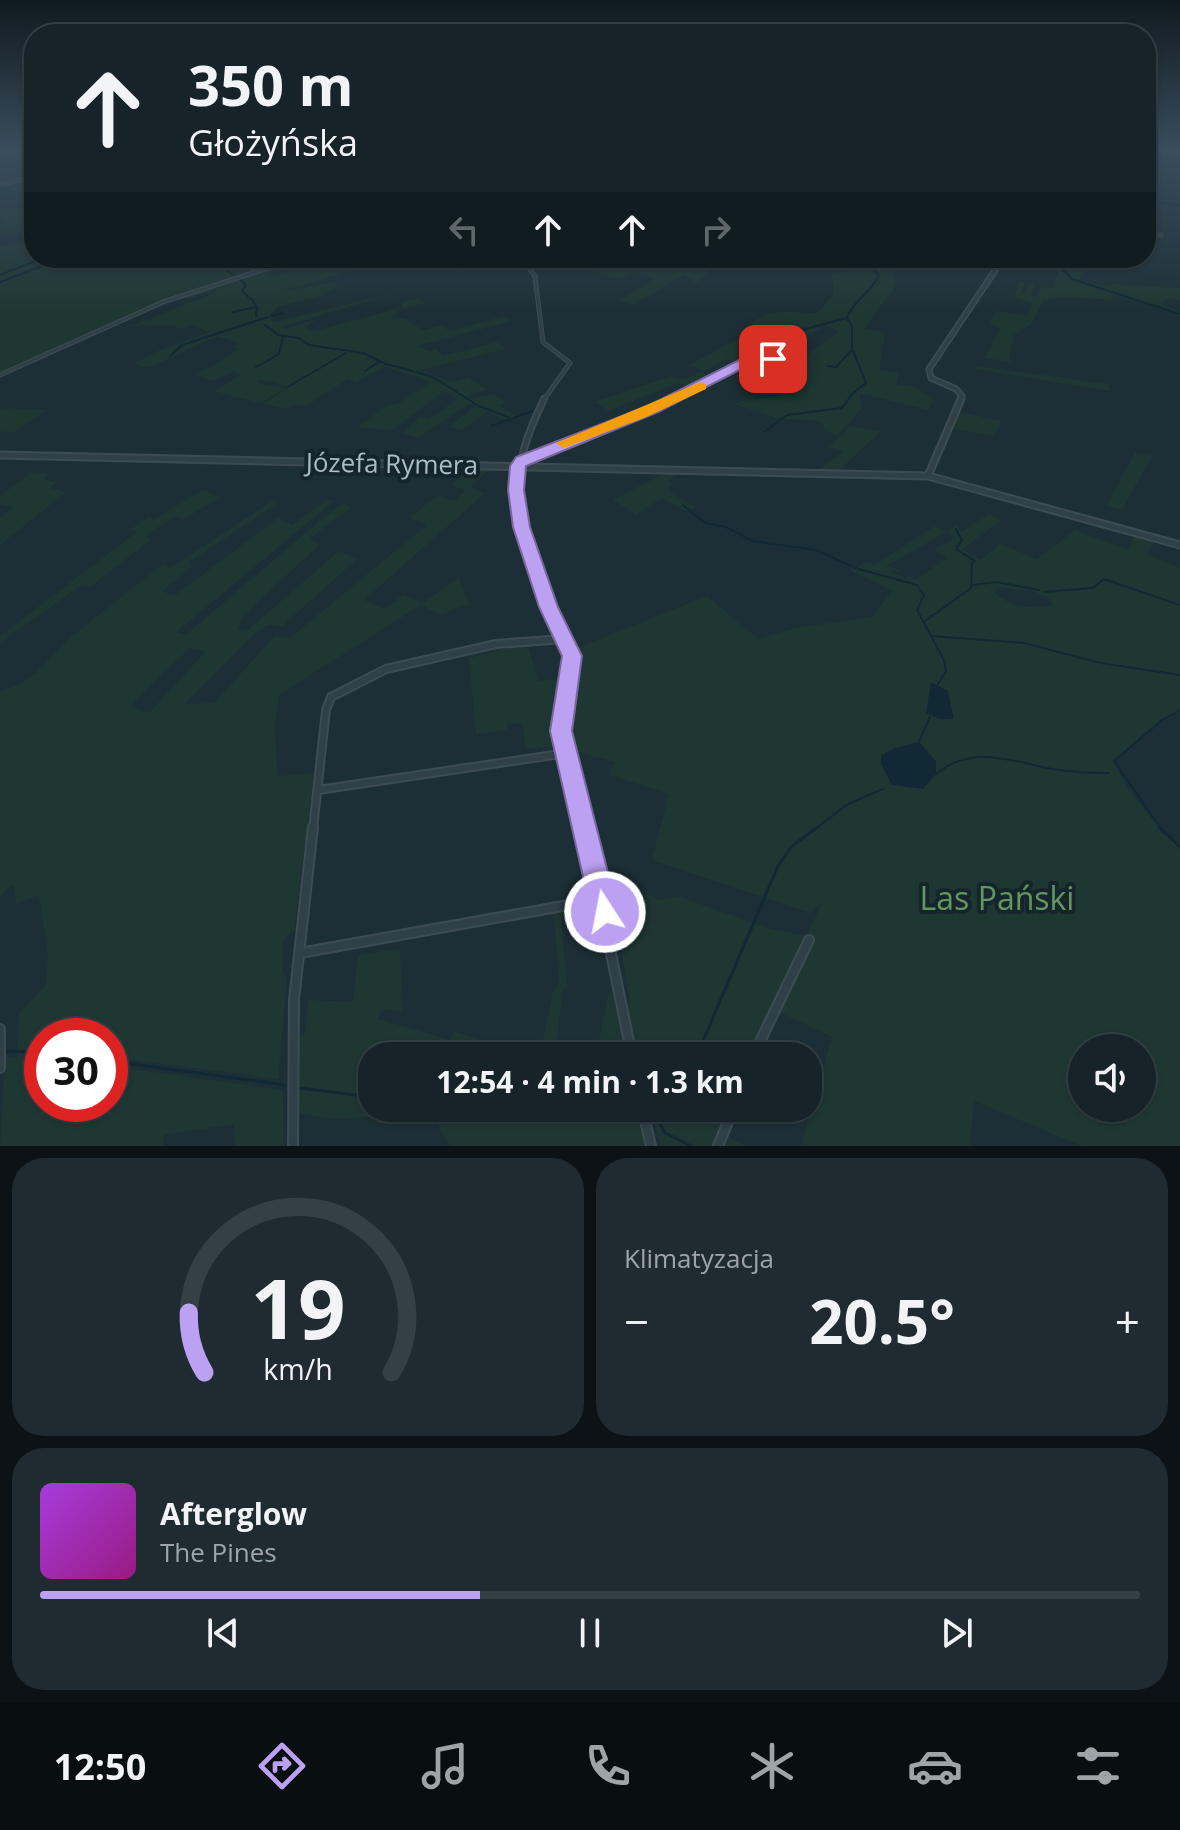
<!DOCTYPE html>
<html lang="pl">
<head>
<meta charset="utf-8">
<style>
  body { margin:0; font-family:"Open Sans",sans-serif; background:#1f2b30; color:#f1f3f6; height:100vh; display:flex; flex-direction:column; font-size:30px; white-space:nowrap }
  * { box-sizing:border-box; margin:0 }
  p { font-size:26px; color:#9ea4a8 }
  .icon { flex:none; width:44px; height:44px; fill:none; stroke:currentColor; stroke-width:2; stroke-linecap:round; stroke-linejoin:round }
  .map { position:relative; height:1146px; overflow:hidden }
  .sheet { display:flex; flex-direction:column; gap:12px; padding:12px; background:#0c1316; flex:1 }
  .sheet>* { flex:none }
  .hud { position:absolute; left:24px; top:24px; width:1132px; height:244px; border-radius:32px; box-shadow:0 2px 6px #0004,0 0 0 2px #354045; background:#162328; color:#f1f3f6; overflow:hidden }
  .tools { position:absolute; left:1068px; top:1034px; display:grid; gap:16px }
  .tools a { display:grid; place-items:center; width:88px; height:88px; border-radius:50%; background:#162328; box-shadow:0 2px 6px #0004,0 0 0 2px #354045; font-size:40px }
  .speed { position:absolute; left:24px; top:1018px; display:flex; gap:16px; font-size:40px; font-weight:700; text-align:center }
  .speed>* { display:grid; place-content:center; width:104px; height:104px; border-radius:50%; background:#162328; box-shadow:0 2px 6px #0004,0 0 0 2px #354045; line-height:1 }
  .speed .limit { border:12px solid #d22; background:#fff; color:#111 }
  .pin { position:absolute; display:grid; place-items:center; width:68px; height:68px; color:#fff; margin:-34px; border-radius:16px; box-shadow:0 4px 12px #0006 }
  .me { position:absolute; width:88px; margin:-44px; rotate:349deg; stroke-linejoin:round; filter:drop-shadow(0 0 6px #0008) }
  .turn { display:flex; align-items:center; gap:28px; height:168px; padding:0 32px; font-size:36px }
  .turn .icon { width:104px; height:104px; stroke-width:2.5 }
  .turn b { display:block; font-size:56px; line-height:68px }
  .lanes { display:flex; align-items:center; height:76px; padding:0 32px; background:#0003; justify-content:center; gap:40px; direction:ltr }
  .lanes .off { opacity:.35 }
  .big { font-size:60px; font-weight:700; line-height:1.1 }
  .sheet .card { flex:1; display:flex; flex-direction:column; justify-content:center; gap:12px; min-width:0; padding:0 28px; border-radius:32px; background:#1f2b30 }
  .sheet .dial { align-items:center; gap:0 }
  .dial svg { height:208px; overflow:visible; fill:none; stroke:#354045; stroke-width:7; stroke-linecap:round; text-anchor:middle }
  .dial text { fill:#f1f3f6; stroke:none }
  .song { display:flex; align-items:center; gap:24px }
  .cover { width:96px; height:96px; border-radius:12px; background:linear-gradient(135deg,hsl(280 70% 55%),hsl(310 70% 35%)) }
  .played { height:8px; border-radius:4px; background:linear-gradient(90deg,#bca0f2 40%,#354045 40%) }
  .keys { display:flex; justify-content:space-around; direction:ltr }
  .heat { display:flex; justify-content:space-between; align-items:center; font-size:44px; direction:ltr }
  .sheet .tiles { flex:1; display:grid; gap:12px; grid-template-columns:1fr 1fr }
  .card:last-child { grid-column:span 2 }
  .trip { position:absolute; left:358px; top:1042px; width:464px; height:80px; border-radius:32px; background:#162328; box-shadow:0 2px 6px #0004,0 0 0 2px #354045; font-weight:700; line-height:80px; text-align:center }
  .tab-bar { display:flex; height:128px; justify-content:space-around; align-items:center; background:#090e10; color:#9ea4a8 }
  .tab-bar .icon { width:56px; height:56px }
  .tab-bar .selected { color:#bca0f2 }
  .tab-bar b { font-size:36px; color:#f1f3f6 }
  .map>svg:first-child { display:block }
  .green { fill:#1f3733; fill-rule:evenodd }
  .water { fill:#112934 }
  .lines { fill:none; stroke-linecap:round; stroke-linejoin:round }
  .stream-far1 { stroke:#112934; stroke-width:2 }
  .stream { stroke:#112934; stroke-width:3 }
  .minor-far3-casing { stroke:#3d4c53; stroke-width:5 }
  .minor-far2-casing { stroke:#3d4c53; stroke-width:8 }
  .minor-far1-casing { stroke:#3d4c53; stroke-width:10 }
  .minor-casing { stroke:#3d4c53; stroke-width:12 }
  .tertiary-far2-casing { stroke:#3d4c53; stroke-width:5 }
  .tertiary-far1-casing { stroke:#3d4c53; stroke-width:7 }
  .tertiary-casing { stroke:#3d4c53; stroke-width:9 }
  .minor-far3 { stroke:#304047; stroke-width:3 }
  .minor-far2 { stroke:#304047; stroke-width:4 }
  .minor-far1 { stroke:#304047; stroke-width:6 }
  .minor { stroke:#304047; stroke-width:8 }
  .tertiary-far2 { stroke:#304047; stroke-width:3 }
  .tertiary-far1 { stroke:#304047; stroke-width:4 }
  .tertiary { stroke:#304047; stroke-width:5 }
  .route { fill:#bca0f2; stroke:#7a689d; stroke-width:2 }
  .slow { fill:#f59e0b }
  .labels { text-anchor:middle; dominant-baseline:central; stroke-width:8; stroke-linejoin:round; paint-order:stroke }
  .street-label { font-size:26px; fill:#aabcc5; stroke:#16252b }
  .near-park-label { font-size:32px; fill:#649660; stroke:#16252b }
</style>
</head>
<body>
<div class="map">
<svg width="1180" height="1146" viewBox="0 0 1180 1146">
  <rect width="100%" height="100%" fill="#1d2f36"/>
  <path class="green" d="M34 207V228L0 238V223L4 222 0 219V210Z
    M34 237V258H282L278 260 284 261 269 268 301 258H318L269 274 272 277 336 258H390L282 292 333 282 338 286 320 296 277 307 268 317 273 318V322L399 292 281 327 286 329 313 320 315 321 305 327 315 331 403 307 400 303 419 298 426 303 396 310 399 313 389 317 405 319 423 330 442 325 449 331 505 316 512 321 417 346 430 351 436 349 443 356 497 342 506 349 420 370 453 382 468 378 487 390 470 395 469 399 494 394 506 403 500 406 516 416 506 420 486 412 462 430 449 427 474 407 470 403 418 438 402 433 420 417 428 419 458 399 444 391 392 430 357 427 389 404 396 405 431 382 385 367 356 382 348 379 306 406 295 404 286 409 263 404 290 387 260 379 257 382 260 384 286 388 260 403 214 391 242 375 233 371 212 381 196 375 238 350 234 347 239 343 217 336 148 368 133 364 158 351 209 332 192 324 181 329 173 325 131 326 217 292 215 290 188 299 182 296 239 276 143 308 0 374V247Z
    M497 258 457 272 406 259 408 258Z
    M564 258H710L723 261 737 258 729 266 717 264 696 283 684 275 634 305 620 300 655 278 633 273 618 279 575 266 573 261Z
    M858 258H901L892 275 897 284 864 329 885 333 879 370 899 373 896 384 915 387 934 399 928 410 860 393 862 408 838 436 823 430 824 425 817 421 778 418 733 404C749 396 766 403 782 393L762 385 804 363 801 359 839 332 825 325 801 342 772 345 739 364 726 359 704 371 689 365 755 330 752 324C768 306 795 313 817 313L833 295V281L830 277 835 271 846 272 854 266Z
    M1060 258H1095L1080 280 1108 287 1114 284 1180 288V300L1167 299 1161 304 1180 312V317L1160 306 1114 296 1111 300 1066 297 1044 300 1031 324 1014 335 1009 357 1012 362 985 358 1000 327 989 324 997 311 1026 315 1032 303 1014 298 1019 282 1025 283 1021 293H1025L1029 284 1035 285 1031 296 1036 297 1042 286 1053 288 1055 276 1060 277 1054 267 1071 270Z
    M976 366 1107 384 1111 391 975 369Z
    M701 372 716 378 692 390 678 383 608 411 595 402 671 376 683 380Z
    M3 408 47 410 12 433 0 431V410Z
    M958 412H960L1001 421 994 436 951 428Z
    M850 426 881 431 838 471H817L843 451 827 448Z
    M1135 453 1152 456 1122 510 1106 506Z
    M473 467 491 468 470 487 485 493 364 600 384 609 403 595 423 603 459 578 469 604 440 615 421 605 279 695 275 723 277 776 314 773 294 930 283 940V972L287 979 278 1079 110 1057V1036H42V1104H110V1066L283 1090 284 1146H235L234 1124 164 1135 163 1146H0L5 1057 17 1058 19 1014 46 985 48 954 39 895 16 904 14 885 0 896V692L21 684 38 671 71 637 163 564 170 568 274 500 279 502 189 562 194 565 162 591 174 596 278 518 292 525 327 499 334 501 176 632 186 635 323 518 343 504 352 507 309 539 320 544 243 616 238 629 248 630 339 551 357 559 282 626 268 625 253 635 185 704 214 703 275 636 290 638 427 525 409 518 438 495 454 501 466 490 451 485ZM190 648 206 651 149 713 129 706Z
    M669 471H682L669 480 672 483 668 491 695 507 686 512 662 498 636 514 613 500Z
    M32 472 49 474 43 479 57 483 50 488 66 492 0 545V518L14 507 0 504V496Z
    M202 490 220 497 184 519 176 516 144 536 151 540 91 586 83 584 0 643V636L137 532 130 530 148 517 155 519Z
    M989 514 1002 520 962 549 981 560 1000 544 1037 559 1075 530 1129 550 1134 535 1156 541 1146 554 1180 568V710L1162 720 1114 762C1127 793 1154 823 1180 844V1146H1082L974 1101 970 1146H801L832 1037 775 1010 753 1056H639L626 1002 630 1001 608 878 615 875 659 900 677 896 771 929 807 936 822 902 811 913 652 860 669 794 609 775 614 762 571 750 567 730 575 649 707 596 758 639 795 628 872 617 892 591 850 570 866 562 875 565 935 526 946 532 956 525 961 532ZM946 532 954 538 934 550 947 558 916 579 908 576 907 579 888 570 902 572 888 565ZM998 588 1030 590 1049 598 1053 606C1030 609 1010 608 993 591ZM1082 1048H1142V1108H1082Z
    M527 643 538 681 566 679 557 720 558 745 525 749 523 723 507 724V730L476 734 469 658Z
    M588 907 598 914 561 918 567 988 563 989 555 1056H372V1108H639L645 1146H450L432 1114 328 1119 300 1113V1037L305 1034 308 1000 353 1002 358 955 400 949 403 1012 382 1009 378 1019 450 1040 453 1032 474 1037 510 1055 541 1048 553 992 559 984 554 914Z
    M618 982 630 1056H596L608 996Z
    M651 1108H729L719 1132 746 1146H661Z"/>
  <path class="water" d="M931 682 948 691 954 719H939L926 713Z
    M919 742 936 761V774L923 789 892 785 881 764V755L895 748Z"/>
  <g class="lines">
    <path class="stream-far1" d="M1146 153 1180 158
      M1146 158 1169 157
      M0 160 34 152
      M1146 201 1180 205
      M217 258 227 271 236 276
      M601 258 606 267
      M1050 258 1072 279 1180 314
      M525 260 533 258
      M0 275 43 258
      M240 279 246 285 242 291 251 299
      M0 282 63 258
      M252 299 257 307 256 316
      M232 312 257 307
      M272 316 283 313
      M265 325 278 335 299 338 309 345 363 353 386 364 413 371
      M767 339 847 318
      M170 356 182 345 268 317
      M828 366 836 367 851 351
      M256 367 279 354 283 337
      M365 371 380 361
      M416 372 433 377 477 405
      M289 386 346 353
      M539 402 542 397
      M479 406 508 417
      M534 409 538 404
      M491 426 533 411
      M764 432 787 415 842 408 853 393 866 383 852 348V326L847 318C854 299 871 294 879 275L869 266 870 258
      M683 505 705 523 726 527 753 541 816 550 851 566
      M855 568 917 585 924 595 917 610 944 660 946 671 938 684
      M973 585 996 582 1039 590
      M1044 592 1093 588 1104 579 1180 605
      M925 621 971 588 972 563 975 561 956 549 962 540 956 529
      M931 636 1024 643 1100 663 1180 675
      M919 742 930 717
      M936 774C972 744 1011 761 1052 769 1071 772 1090 773 1109 773
      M815 829 848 804 883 789
      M1161 829 1114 761 1162 720 1180 710"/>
    <path class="stream" d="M1159 827 1180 847
      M3 1051 42 1052
      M691 1056 700 1048 778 866 792 846 818 827
      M110 1061 285 1085
      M299 1088 372 1097
      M485 1108 594 1122 639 1117
      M657 1115 658 1108
      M646 1117 656 1116
      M657 1118 665 1133 691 1146"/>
    <g class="minor-far3-casing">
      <path id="minor-far3" d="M1146 236 1161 235
        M521 258 535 276 543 342 570 363 543 401
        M0 375 163 302 299 258
        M668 401 749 359 769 362 794 347"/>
    </g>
    <g class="minor-far2-casing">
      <path id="minor-far2" d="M521 460 672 399
        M541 586C513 510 507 474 544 399"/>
    </g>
    <g class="minor-far1-casing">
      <path id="minor-far1" d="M540 584 572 656 561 731 586 829
        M318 790 567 753
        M313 829 326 710 331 697 386 669 496 644 564 639"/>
    </g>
    <g class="minor-casing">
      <path id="minor" d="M585 827 632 1056
        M300 953 602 899
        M0 1029V1068
        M753 1056 809 940
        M642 1108 651 1146
        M293 1146 294 1000 313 827
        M718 1146 734 1108"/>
    </g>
    <g class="tertiary-far2-casing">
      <path id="tertiary-far2" d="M0 185 34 176"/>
    </g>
    <g class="tertiary-far1-casing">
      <path id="tertiary-far1" d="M960 401 962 396 956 389 931 378 929 369 996 269V258"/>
    </g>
    <g class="tertiary-casing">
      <path id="tertiary" d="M0 455 928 476 1180 545
        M928 476 961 399"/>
    </g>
    <use href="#minor-far3" class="minor-far3"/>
    <use href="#minor-far2" class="minor-far2"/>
    <use href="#minor-far1" class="minor-far1"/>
    <use href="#minor" class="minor"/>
    <use href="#tertiary-far2" class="tertiary-far2"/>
    <use href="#tertiary-far1" class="tertiary-far1"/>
    <use href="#tertiary" class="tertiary"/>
  </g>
  <linearGradient id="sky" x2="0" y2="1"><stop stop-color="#101a1e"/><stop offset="0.48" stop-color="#3a4d5d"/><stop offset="1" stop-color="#3a4d5d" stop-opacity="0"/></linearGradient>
  <rect width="1180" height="312" fill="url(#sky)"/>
  <path class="route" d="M749 355 766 358 773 355 780 359 769 366 751 364 658 412 526 466 524 490 530 527 558 607 582 656 572 731 618 912 614 921 605 924 595 921 591 912 550 731 562 656 539 607 513 527 508 490 510 466 516 457 648 406Z"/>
  <path class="slow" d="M701 382 706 384V389L644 418 569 446 563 448 556 443Z"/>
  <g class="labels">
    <g class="street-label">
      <text transform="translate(392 463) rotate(1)">Józefa Rymera</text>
    </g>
    <g class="near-park-label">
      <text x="997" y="897">Las Pański</text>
    </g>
  </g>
</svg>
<div class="tools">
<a><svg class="icon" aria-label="sound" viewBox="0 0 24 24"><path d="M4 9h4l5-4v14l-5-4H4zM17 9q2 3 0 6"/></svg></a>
</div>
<div class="speed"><div class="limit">30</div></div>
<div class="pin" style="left:773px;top:359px;background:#d93025"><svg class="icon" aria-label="arrive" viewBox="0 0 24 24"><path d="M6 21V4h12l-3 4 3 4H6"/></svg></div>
<svg class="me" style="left:605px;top:912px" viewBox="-20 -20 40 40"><circle r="17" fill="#bca0f2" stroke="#fff" stroke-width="3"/><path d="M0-11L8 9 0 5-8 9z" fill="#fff"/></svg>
<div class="trip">12:54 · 4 min · 1.3 km</div>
<div class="hud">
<div class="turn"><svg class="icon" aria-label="ahead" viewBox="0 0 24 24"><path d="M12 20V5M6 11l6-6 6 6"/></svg><div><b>350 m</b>Głożyńska</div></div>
<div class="lanes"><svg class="icon off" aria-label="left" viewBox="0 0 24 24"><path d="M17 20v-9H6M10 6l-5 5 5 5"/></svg><svg class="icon" aria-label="ahead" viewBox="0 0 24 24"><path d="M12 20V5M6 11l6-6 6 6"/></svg><svg class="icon" aria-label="ahead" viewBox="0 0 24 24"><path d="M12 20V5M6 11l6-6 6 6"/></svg><svg class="icon off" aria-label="right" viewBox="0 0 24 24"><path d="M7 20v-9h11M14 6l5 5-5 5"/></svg></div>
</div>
</div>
<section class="sheet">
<div class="tiles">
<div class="card dial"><svg viewBox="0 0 100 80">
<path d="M14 69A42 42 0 1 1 86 69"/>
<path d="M14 69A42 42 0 0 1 8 46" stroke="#bca0f2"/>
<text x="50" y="56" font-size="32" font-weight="700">19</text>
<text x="50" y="72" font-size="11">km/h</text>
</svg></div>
<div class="card"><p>Klimatyzacja</p>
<div class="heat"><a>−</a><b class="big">20.5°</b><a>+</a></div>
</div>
<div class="card">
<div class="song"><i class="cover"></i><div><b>Afterglow</b><p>The Pines</p></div></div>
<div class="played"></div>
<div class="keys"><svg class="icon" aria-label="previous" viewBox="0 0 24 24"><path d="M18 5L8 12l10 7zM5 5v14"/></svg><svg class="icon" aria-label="pause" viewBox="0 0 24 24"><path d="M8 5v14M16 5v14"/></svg><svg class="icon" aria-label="next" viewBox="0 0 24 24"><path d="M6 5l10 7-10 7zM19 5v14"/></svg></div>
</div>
</div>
</section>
<nav class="tab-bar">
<b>12:50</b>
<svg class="icon selected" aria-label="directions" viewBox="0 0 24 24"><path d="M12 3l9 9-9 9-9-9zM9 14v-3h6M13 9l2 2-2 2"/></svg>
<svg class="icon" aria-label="music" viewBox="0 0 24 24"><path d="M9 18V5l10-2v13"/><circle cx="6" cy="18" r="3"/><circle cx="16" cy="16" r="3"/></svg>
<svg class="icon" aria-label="phone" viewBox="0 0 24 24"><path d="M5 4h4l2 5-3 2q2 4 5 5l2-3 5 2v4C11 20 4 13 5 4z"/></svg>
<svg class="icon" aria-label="climate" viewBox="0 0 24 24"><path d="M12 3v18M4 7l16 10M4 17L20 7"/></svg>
<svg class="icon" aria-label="car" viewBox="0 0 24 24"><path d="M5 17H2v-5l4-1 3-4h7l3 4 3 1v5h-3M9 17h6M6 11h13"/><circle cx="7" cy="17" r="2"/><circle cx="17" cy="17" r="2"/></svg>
<svg class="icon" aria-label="filters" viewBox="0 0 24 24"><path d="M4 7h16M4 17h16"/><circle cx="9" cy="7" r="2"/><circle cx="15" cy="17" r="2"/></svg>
</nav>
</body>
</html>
